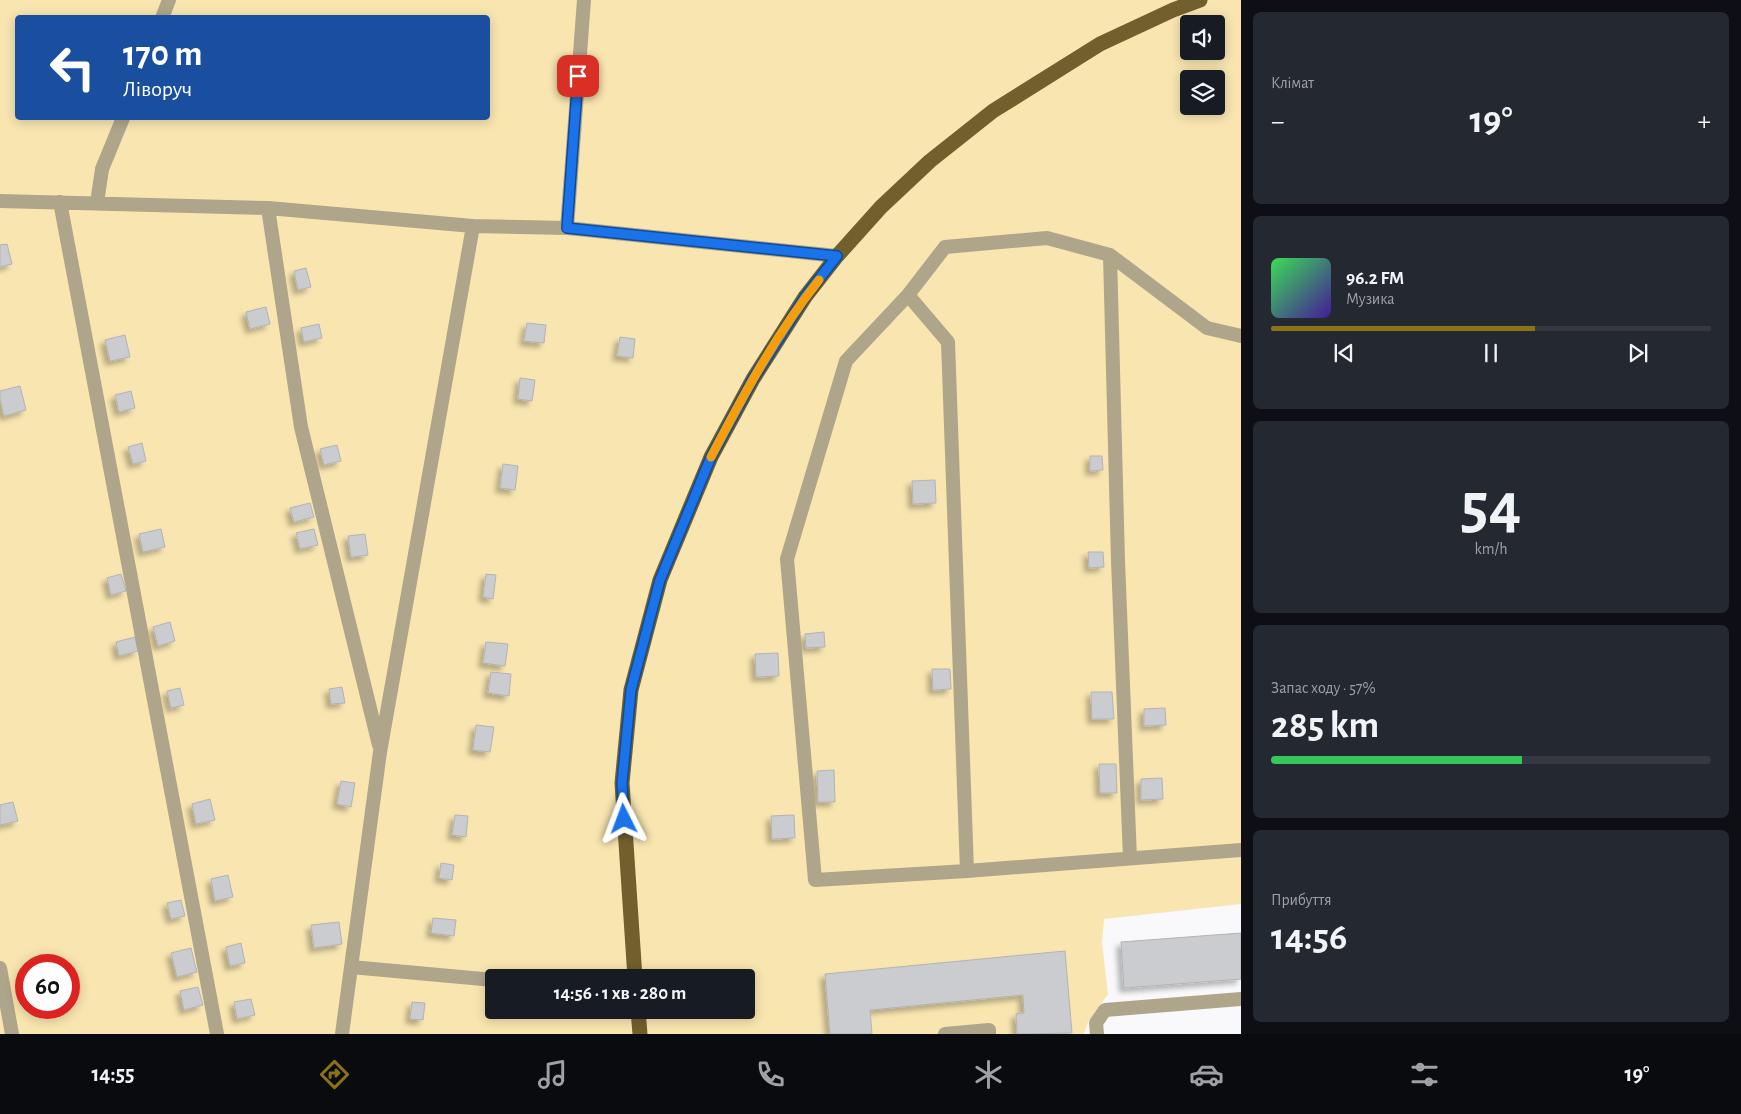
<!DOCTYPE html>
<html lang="uk">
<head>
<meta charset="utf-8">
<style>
  body { margin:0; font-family:"Alegreya Sans",sans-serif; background:#242831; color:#f1f3f6; height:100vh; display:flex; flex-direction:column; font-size:19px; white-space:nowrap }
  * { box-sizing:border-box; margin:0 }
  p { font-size:16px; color:#9ea1a6 }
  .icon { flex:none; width:28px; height:28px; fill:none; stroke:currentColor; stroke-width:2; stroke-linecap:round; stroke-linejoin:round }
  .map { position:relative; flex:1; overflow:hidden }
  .drawer { display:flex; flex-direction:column; gap:12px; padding:12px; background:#0d0f14; width:500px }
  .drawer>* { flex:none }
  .hud { position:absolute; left:15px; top:15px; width:475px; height:105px; border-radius:5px; box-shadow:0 2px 12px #0003; background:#1a4fa0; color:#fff; overflow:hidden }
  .tools { position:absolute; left:1180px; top:15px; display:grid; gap:10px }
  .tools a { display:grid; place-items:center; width:45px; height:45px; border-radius:5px; background:#171b24; box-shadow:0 2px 12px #0003; font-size:25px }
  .speed { position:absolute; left:15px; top:954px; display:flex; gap:10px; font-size:25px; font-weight:700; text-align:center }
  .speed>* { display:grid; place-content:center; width:65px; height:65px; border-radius:50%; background:#171b24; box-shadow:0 2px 12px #0003; line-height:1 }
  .speed .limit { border:8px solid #d22; background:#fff; color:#111 }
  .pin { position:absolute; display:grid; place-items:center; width:42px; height:42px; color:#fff; margin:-21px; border-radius:10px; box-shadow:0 2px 8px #0006 }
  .me { position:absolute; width:55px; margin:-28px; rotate:357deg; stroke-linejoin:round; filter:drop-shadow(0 0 4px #0008) }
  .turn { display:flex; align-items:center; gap:18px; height:105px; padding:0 25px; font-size:22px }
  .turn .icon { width:65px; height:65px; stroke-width:2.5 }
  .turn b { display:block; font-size:35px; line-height:42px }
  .big { font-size:38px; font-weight:700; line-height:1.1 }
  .drawer .card { flex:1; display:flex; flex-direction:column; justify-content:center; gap:8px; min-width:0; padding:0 18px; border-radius:8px; background:#242831 }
  .drawer .dial { align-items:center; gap:0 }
  .dial b { font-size:65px; line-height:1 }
  .song { display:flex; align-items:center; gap:15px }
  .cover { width:60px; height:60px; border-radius:8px; background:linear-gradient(135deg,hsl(130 70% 55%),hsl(260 70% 35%)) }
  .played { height:5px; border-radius:2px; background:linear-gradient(90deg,#8e7216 60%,#363941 60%) }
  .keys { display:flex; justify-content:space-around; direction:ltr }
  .heat { display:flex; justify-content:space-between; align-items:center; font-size:28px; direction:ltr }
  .charge { height:8px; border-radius:4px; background:linear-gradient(90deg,#34c759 57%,#363941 0) }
  .trip { position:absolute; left:485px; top:969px; width:270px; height:50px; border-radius:5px; background:#171b24; box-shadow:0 2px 12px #0003; font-weight:700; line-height:50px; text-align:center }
  .dock { display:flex; height:80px; justify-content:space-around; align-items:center; background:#090b0e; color:#9ea1a6 }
  .dock .icon { width:35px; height:35px }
  .dock .active { color:#8e7216 }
  .dock b { font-size:22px; color:#f1f3f6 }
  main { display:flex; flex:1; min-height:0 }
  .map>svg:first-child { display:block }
  .green { fill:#f8e5b0; fill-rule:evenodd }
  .building { fill:#cbcccf; stroke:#b2b3b6; filter:url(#shadow) }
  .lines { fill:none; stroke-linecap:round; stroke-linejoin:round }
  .lane { stroke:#afa58b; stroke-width:14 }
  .primary { stroke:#715f2d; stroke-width:15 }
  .route-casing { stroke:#114b97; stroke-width:12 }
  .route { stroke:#1a73e8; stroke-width:9 }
  .slow { stroke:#f59e0b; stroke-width:9 }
</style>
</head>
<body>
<main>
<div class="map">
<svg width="1241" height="1034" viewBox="0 0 1241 1034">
  <defs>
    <filter id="shadow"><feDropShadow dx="-4.5" dy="4.5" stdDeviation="2.5" flood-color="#0004"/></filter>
  </defs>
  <rect width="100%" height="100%" fill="#f9f9fc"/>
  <path class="green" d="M0 0H1241V904L1104 919 1102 943 1108 994 1088 1022 1084 1034H0ZM18 18H488V118H18ZM1189 24H1216V51H1189ZM1189 79H1216V106H1189ZM26 965H69V1008H26ZM494 978H746V1010H494Z"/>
  <path class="building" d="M7 244 12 264 0 267V245Z
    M306 268 311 287 298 290 294 271Z
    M266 307 270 324 250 329 246 312Z
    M527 323 546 325 544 343 524 341Z
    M319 324 322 338 304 342 301 328Z
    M125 335 130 357 110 361 105 340Z
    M620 337 635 339 633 358 617 356Z
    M520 378 535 380 532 401 518 399Z
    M20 386 26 410 4 416 0 399V391Z
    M131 391 135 408 119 412 115 395Z
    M142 443 146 461 133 464 128 447Z
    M337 445 341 461 324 465 320 449Z
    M1090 456H1102L1103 470 1090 471Z
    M503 464 518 466 515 490 500 488Z
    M935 480 936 503 913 504 912 481Z
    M310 503 314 517 294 522 290 508Z
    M161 529 165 547 143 552 139 534Z
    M314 529 318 545 300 549 296 533Z
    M365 534 368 555 351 557 348 536Z
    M1088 552H1103L1104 567 1089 568Z
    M121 574 126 591 111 595 107 578Z
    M486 574 496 575 493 599 483 597Z
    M170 622 175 641 158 646 153 627Z
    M824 632 825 647 806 648 805 634Z
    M135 637 138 651 119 656 116 642Z
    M486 642 508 644 505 666 483 663Z
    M778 653 779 676 756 677 755 654Z
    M932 669H950L951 689 933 690Z
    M491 672 511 674 509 696 488 693Z
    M342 687 345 703 331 704 329 689Z
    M180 688 184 705 171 708 167 691Z
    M1091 692H1112L1114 719H1092Z
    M1165 708 1166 725 1144 726V709Z
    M476 725 494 727 490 752 473 750Z
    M1099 764H1116L1117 793H1100Z
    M834 770 835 802H818L817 771Z
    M1162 778 1163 799 1141 800V779Z
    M341 781 355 783 351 807 337 804Z
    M210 799 215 820 196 824 192 804Z
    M13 802 18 821 0 825V805Z
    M455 815 468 816 466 837 452 835Z
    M794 815 795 838 772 839 771 816Z
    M441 863 454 865 452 880 439 878Z
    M228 875 233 897 215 901 211 879Z
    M181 900 185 916 171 919 167 903Z
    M433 918 456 920 454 936 431 933Z
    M339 922 342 944 314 948 311 925Z
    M1241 933V979L1124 988 1121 942Z
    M241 943 245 963 230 966 226 947Z
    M191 948 197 972 177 977 171 953Z
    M1065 951 1072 1033 1017 1034 1016 1014 1024 1013 1023 995 870 1010 872 1034H830L825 974Z
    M198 987 203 1005 184 1010 180 991Z
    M251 999 255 1015 237 1019 234 1002Z
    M412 1002 425 1003 423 1020 410 1019Z"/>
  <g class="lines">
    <path class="lane" d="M162 18 169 0
      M0 201 268 208 473 226 567 228 837 256
      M60 202 217 1034
      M97 203 102 169 123 118
      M268 208 301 427 379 745
      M567 228 584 0
      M1110 255 1118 561 1130 858
      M908 295 948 342 967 871
      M1241 336 1207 328 1110 255 1047 238 945 247 908 295 846 361 787 559 815 880 967 871 1241 850
      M351 967 494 980
      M0 968 12 1034
      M342 1034 380 752 473 226
      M945 1034 989 1030V1034
      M1097 1034 1096 1023 1105 1010 1241 999"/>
    <path class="primary" d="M635 978 622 783 631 690 660 580 711 457 753 379 805 297 837 256 881 207 930 161 993 111 1100 44 1173 10 1200 0
      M638 1010 640 1034"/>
  </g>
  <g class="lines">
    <g class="route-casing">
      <path id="route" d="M578 76 567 228 837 256 805 297 753 379 711 457 660 580 631 690 622 783 624 819"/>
    </g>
    <use href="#route" class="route"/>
    <path class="slow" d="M711 457C743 396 776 334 819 280"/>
  </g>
</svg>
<div class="tools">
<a><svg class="icon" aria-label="sound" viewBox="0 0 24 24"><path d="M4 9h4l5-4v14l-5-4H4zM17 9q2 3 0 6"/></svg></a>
<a><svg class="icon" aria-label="layers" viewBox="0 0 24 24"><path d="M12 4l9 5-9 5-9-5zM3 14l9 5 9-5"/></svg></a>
</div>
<div class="speed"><div class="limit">60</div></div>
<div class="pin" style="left:578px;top:76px;background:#d93025"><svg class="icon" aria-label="arrive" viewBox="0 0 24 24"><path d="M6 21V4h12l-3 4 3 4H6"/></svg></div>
<svg class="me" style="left:624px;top:819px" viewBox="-20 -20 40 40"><path d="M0-17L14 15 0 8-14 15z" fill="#1a73e8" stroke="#fff" stroke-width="4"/></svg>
<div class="trip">14:56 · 1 хв · 280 m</div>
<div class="hud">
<div class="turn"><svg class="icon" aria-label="left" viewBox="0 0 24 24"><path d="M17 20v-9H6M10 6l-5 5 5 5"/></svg><div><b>170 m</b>Ліворуч</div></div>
</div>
</div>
<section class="drawer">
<div class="card"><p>Клімат</p>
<div class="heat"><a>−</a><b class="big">19°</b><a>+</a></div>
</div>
<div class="card">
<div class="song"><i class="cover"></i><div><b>96.2 FM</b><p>Музика</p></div></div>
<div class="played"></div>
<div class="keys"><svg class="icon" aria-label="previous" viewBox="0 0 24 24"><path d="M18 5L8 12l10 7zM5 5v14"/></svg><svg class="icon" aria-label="pause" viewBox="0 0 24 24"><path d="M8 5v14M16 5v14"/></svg><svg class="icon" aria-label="next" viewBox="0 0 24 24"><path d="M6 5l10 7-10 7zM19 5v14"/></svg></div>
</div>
<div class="card dial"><b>54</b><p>km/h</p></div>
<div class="card"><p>Запас ходу · 57%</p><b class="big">285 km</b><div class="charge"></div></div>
<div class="card"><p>Прибуття</p><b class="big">14:56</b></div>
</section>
</main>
<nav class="dock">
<b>14:55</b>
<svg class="icon active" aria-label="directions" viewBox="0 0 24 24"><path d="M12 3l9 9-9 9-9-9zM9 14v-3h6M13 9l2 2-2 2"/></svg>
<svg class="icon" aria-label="music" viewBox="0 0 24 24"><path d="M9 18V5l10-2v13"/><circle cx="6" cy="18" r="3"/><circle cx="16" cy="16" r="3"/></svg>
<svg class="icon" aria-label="phone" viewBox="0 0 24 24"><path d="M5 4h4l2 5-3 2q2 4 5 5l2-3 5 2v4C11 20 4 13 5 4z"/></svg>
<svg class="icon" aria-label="climate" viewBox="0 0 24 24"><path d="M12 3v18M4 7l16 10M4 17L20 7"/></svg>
<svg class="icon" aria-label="car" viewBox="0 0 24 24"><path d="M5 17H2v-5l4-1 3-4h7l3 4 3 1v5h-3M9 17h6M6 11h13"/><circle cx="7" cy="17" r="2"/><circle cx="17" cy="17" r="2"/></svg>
<svg class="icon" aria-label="filters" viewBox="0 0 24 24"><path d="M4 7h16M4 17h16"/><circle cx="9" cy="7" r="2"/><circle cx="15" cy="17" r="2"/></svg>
<b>19°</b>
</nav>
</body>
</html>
